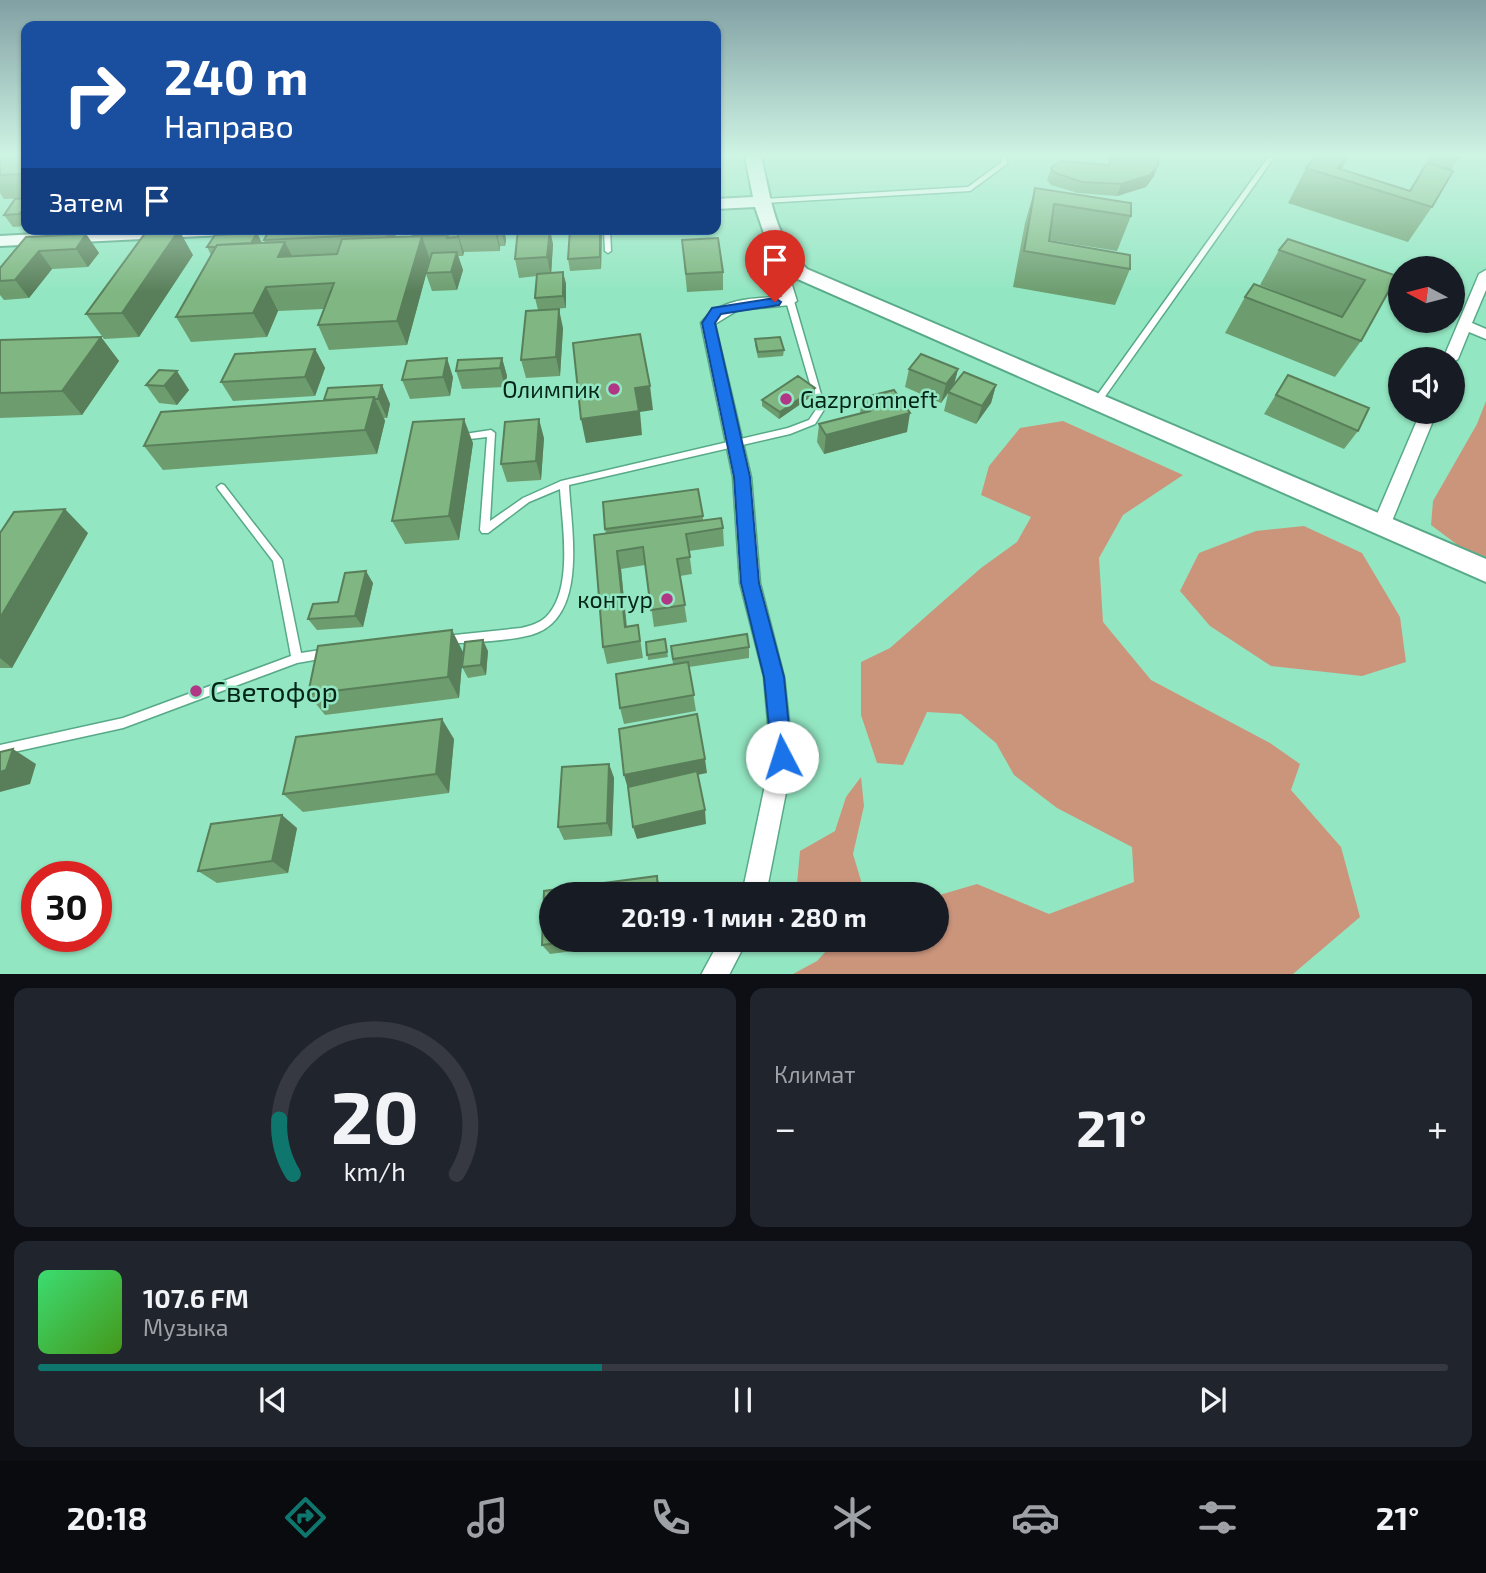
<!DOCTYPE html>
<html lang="ru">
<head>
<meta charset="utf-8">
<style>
  body { margin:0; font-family:"Exo 2",sans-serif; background:#20242c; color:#f1f3f6; height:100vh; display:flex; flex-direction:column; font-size:26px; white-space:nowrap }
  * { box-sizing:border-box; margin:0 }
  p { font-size:23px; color:#9ea1a6 }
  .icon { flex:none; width:38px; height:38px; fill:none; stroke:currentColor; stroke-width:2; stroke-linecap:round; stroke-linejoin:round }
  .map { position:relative; height:974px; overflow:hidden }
  .sheet { display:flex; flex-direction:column; gap:14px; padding:14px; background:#0d0f14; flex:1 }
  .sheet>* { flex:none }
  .hud { position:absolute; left:21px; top:21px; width:700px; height:214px; border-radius:14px; box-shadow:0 2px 5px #0004; background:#1a4fa0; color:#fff; overflow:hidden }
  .needle { width:46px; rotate:277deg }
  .fabs { position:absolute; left:1388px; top:256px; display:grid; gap:14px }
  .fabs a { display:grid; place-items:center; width:77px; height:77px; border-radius:50%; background:#171b24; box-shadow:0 2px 5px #0004; font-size:35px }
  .speed { position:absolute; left:21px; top:861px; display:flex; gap:14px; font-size:35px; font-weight:700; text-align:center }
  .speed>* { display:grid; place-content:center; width:91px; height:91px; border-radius:50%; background:#171b24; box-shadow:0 2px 5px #0004; line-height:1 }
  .speed .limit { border:10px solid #d22; background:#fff; color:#111 }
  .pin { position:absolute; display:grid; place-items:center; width:60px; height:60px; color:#fff; margin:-72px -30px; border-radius:50% 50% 50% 0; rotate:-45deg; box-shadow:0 0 7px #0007 }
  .pin .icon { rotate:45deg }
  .me { position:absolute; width:77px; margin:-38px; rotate:355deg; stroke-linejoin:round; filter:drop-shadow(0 0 5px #0008) }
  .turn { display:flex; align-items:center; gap:24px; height:147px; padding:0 28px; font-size:32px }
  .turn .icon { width:91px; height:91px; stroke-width:2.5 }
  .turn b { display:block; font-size:49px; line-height:60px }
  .then { display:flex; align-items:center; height:66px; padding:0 28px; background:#0003; gap:14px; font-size:26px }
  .big { font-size:52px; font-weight:700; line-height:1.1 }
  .sheet .widget { flex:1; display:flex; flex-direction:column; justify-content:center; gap:10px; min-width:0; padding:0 24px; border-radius:14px; background:#20242c }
  .sheet .dial { align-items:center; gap:0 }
  .dial svg { height:182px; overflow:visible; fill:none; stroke:#363941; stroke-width:7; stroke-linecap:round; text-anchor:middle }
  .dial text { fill:#f1f3f6; stroke:none }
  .song { display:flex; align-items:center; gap:21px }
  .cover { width:84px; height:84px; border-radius:10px; background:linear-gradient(135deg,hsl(140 70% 55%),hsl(100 70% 35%)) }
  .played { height:7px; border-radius:4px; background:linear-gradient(90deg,#0f766e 40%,#363941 40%) }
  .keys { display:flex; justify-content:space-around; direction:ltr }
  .heat { display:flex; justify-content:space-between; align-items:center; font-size:38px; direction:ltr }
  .sheet .tiles { flex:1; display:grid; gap:14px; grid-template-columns:1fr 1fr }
  .widget:last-child { grid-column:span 2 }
  .trip { position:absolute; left:539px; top:882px; width:410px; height:70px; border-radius:35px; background:#171b24; box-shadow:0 2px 5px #0004; font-weight:700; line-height:70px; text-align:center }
  .tabs { display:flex; height:112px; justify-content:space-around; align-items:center; background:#090b0e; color:#9ea1a6 }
  .tabs .icon { width:49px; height:49px }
  .tabs .current { color:#0f766e }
  .tabs b { font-size:32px; color:#f1f3f6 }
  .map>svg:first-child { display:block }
  .green { fill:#cb957c }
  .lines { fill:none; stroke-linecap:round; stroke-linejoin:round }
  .service-casing { stroke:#57a988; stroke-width:3 }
  .minor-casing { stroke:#57a988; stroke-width:3 }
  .secondary-casing { stroke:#57a988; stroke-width:4 }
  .service { fill:#fff; fill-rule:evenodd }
  .minor { fill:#fff; fill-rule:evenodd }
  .secondary { fill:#fff; fill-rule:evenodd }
  .wall { fill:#6d9d6f }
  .shaded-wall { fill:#597f5a }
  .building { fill:#7fb681; stroke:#597f5a; stroke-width:2 }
  .route { fill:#1a73e8; stroke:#114b97; stroke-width:2 }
  .poi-dot { fill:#b23686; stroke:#93e6c2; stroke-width:2.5 }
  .labels { text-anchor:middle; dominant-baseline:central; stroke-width:5; stroke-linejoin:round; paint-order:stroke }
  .poi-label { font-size:23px; fill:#012417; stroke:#93e6c2; text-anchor:end }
  .near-poi-label { font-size:28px; fill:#012417; stroke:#93e6c2; text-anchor:start }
</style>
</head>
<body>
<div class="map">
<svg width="1486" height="975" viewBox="0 0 1486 975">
  <rect width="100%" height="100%" fill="#93e6c2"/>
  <path class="green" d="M1486 401V557L1459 546 1431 525 1433 501 1477 424Z
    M1063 421 1183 475 1123 515 1099 558 1103 622 1151 680 1270 743 1300 764 1291 790 1341 847 1360 917 1293 974H793L817 961 828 949 824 940H936V896L977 884 1049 914 1134 882 1132 847 1057 808 1014 775 996 743 961 714 927 712 903 765 877 763 861 715V662L890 648 981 568 1017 542 1031 517 981 495 989 466 1020 428Z
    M1304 526 1362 553 1400 617 1406 662 1362 676 1271 666 1210 626 1180 591 1199 553 1256 531Z
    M861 777 864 806 853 854 865 894H802L797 884 800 851 835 831 846 797Z"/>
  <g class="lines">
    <g class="service-casing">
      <path id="service" d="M1001 156H1007V164L970 191 764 203 761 201 764 199 968 187 1002 162Z
        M1269 156H1275L1099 405H1093L1092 403 1093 401Z
        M604 229H610L611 251 608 253 605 251Z
        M788 299H790L794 301 825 408 815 424 790 434 569 485C571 529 589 619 531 635 503 642 473 642 445 644L441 643 440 640 441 637 445 636 521 628C530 626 540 623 546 617 574 589 562 524 560 489L529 502 488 533H482L480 530 487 437 461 440 458 439 457 437 458 435 491 430 495 433 490 521 523 498 561 481 788 428 809 420 817 408 786 301Z
        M221 484 224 485 282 560 301 653 327 649 331 651 332 654 331 657 297 663 123 728 0 755V745L123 718 291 656 273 561 218 489 217 487Z"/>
    </g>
    <g class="minor-casing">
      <path id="minor" d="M772 236 778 240 797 301 790 305 738 310 715 324 751 477 760 583 784 677 793 757 766 894H742L771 757 764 677 740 583 733 477 701 323C720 298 753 298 782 297L766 240Z
        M1486 270V290L1472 323 1486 329V339L1469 332 1458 359 1452 363V359H1443L1479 274Z
        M1421 411H1437L1390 526 1387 531H1375L1372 526Z
        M720 940H747L729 975H701Z"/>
    </g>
    <g class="secondary-casing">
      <path id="secondary" d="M745 156H761C771 198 774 238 807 269L1486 559V582L793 277 769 248 755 207 716 209V199L753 197Z
        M128 229H252L243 234 0 246V236Z"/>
    </g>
    <use href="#service" class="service"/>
    <use href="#minor" class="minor"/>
    <use href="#secondary" class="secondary"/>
  </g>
  <path class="wall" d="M0 156H26V198L4 199 0 193Z
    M1106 156H1156L1158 165 1154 176 1146 187 1117 196 1078 193 1051 185 1047 180 1051 168 1108 165 1110 164Z
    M1316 156H1349L1341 170 1410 191 1426 166H1425L1430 156H1460L1451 170 1432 207 1408 242 1288 203 1306 168Z
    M1035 188 1131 216 1117 251 1049 240V241L1130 269 1115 305 1013 287 1025 223Z
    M26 198V226L13 227 4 215Z
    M394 229 396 237 411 236 410 229H504L506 240 505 246H500V251L464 252 463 256H458L463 270 457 290 432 291 426 274 407 345 329 350 318 325 324 309 278 311 267 337 191 342 176 317 211 255 207 247 257 233 262 243H265L264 240Z
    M602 229 601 269 570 271 568 259Z
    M86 234 99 253 88 267 52 269 29 298 4 300 0 295V268L26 237Z
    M682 240 723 272V290L687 292Z
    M553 244 551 273 563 272 566 284V308L538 310 535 298 537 276 519 278 515 259Z
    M1279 250 1397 276 1361 341 1335 377 1225 333 1245 297 1340 316 1260 285Z
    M193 255 139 337 104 339 86 314Z
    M563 328 560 376 526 378 521 360Z
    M101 337 119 361 82 415 0 418V340Z
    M755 339 784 350 783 356 758 358 755 345Z
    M315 349 325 368 315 396 233 401 221 382Z
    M502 358 507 376 505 387 462 389 456 371Z
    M909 369H958L954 385H996L991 403 976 424 944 411 948 394 941 403 905 387Z
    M159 370 189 390 177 405 159 403 146 385Z
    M1288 375 1358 431 1344 449 1264 414Z
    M453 377 450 396 410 399 402 380Z
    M382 385 390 404 387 418H384L385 421 377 454 163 470 144 446Z
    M815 388V394L779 419 762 406V400Z
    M862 398 907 432 824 454 817 442 819 424 860 413Z
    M544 438 541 480 507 482 501 464Z
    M473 443 459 540 405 544 392 521Z
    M703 516V520L723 528 724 546 689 551 692 574 680 576 687 622 654 627 645 565 621 569 627 627 638 625 643 658 607 664 603 647 606 534 605 529Z
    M0 533H88L12 668H0Z
    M373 583 363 627 317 630 308 619Z
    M665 639 668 657 648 660 646 642Z
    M671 646 749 647V658L689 667 696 711 624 724 620 708 673 664Z
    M488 651 486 675 468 678 462 667Z
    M463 652 459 698 325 715 308 694Z
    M454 739 449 793 303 812 283 794Z
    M609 764 614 778 612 836 564 840 558 827Z
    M297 828 288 873 217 883 198 871Z
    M657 876 661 894H551V940H657L550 954 542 945 544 891Z"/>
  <path class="shaded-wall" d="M1347 156H1349L1336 178 1337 168Z
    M1158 165 1154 176 1146 187 1117 196 1121 184Z
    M26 168V181L21 174Z
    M26 207V223L19 214Z
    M386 229H394L396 237 392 252 385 234Z
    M496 229 500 246V251L495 232Z
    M501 229H504L506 240 505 246Z
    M550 229 553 244 551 276 547 257Z
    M600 229H602L601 269 600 257Z
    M179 230 193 255 139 337 122 313Z
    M257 233 263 245H250Z
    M86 234 99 253 88 267 76 249Z
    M458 234 464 252 463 256 458 237Z
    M422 236 430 260 407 345 397 321Z
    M285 242 297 266 278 257Z
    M39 251 52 269 29 298 15 280Z
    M457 252 463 270 457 290 451 272Z
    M563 272 566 284V308L563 296Z
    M266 287 278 311 267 337 253 313Z
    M559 309 563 328 560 376 556 357Z
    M101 337 119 361 82 415 62 391Z
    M315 349 325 368 315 396 305 377Z
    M447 358 453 377 450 396 443 377Z
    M502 358 507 376 505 387 500 368Z
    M958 369 953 388 948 392 941 403 946 384Z
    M177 371 189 390 177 405 164 386Z
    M382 385 390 404 387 418 378 399Z
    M996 385 991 403 976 424 982 406Z
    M650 386 653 410 640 412 642 435 586 443 581 419 635 388Z
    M815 388V394L779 419 780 412Z
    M374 397 385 421 377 454 365 430Z
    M910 413 907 432 824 454 826 435Z
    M464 419 473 443 459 540 449 516Z
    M539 419 544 438 541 480 536 461Z
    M65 509 88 533 12 668 0 658V618Z
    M617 551 621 569 628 644 625 627Z
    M366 571 373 583 363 627 355 616Z
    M452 630 463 652 459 698 448 677Z
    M483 640 488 651 486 675 481 665Z
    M442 719 454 739 449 793 436 774Z
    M13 749 36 764 30 784 0 792V772Z
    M705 759 707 773 628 789 624 775Z
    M609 764 614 778 612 836 607 823Z
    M705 810 706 824 637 839 633 827Z
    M282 815 297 828 288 873 272 861Z
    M657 876 660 888 661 894H658Z"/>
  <path class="building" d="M0 156H26V168L21 174 0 175Z
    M1115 156H1156L1158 158V165L1150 175 1121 184 1082 182 1055 173 1051 168 1060 161 1108 165 1116 158Z
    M1316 156H1347L1337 168 1410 191 1427 163 1453 171 1432 207 1306 168Z
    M1035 188 1131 203V216L1054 204 1049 241 1130 255V269L1024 251Z
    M26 198V207L19 214 4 215 15 199Z
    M270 229H386L385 234 264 240Z
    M410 229H495V232L458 234V237L447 238 448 235 413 236 414 230 409 231Z
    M518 229H550L547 257 515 259Z
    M570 229H600V257L568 259Z
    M179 230 122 313 86 314 146 232Z
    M257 233 251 243 217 245 216 247H207L215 235Z
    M86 234 76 249 39 251 15 280 0 281V268L26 237Z
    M422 236 397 321 318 325 334 283 266 287 253 313 176 317 217 245 285 242 278 257 337 254 342 239Z
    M718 238 723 272 686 274 682 240Z
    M1288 239 1397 276 1361 341 1245 297 1254 284 1342 317 1365 280 1279 250Z
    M457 252 451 272 426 273 432 253Z
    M563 272V296L535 298 537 274Z
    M559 309 556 357 521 360 526 311Z
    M640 334 650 386 635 388 639 411 581 419 573 343Z
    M101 337 62 391 0 393V340Z
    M780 337 784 350 758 352 755 339Z
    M315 349 305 377 221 382 235 354Z
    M921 354 958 369 946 384 909 369Z
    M447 358 443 377 402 380 407 361Z
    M502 358 500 368 456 371 458 360Z
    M159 370 177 371 164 386 146 385Z
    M964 372 996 385 982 406 948 392Z
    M1288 375 1369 408 1358 431 1276 395Z
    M798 376 815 388 780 412 762 400Z
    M382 385 378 399H375L374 397 324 400 328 388Z
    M894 390 910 413 826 435 819 424 870 411 862 398Z
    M374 397 365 430 144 446 161 412Z
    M464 419 449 516 392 521 413 422Z
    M539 419 536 461 501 464 505 422Z
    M698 489 703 516 605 529 603 502Z
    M65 509 0 618V533L14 512Z
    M721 518 723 528 686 534 690 557 677 559 685 605 651 610 643 547 617 551 625 627 638 625 640 641 603 647 594 535Z
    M366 571 355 616 308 619 313 604 338 602 345 573Z
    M452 630 448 677 308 694 318 646Z
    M747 634 749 647 673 659 671 646Z
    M665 639 667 652 647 655 646 642Z
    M483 640 481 665 462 667 465 642Z
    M688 662 694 695 620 708 616 674Z
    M697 714 705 759 624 775 619 729Z
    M442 719 436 774 283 794 296 737Z
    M13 749 6 770 0 772V752Z
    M609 764 607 823 558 827 562 767Z
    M697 771 705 810 633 827 628 787Z
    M282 815 272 861 198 871 211 824Z
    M657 876 658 894H551V940H579L542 945 544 891Z"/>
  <linearGradient id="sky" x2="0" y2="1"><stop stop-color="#81a0a4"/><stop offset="0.53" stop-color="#cef4e4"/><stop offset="1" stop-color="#cef4e4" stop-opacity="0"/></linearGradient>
  <rect width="1486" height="292" fill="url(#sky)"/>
  <path class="route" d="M775 298 781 302 779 305 721 314 715 323 750 477 759 583 784 677 792 757 789 764 782 767 775 764 772 757 764 677 741 583 734 477 702 323 712 308Z"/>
  <g class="poi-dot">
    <circle cx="614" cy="389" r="7"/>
    <circle cx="786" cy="399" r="7"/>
    <circle cx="667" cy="599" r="7"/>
    <circle cx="196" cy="691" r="7"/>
  </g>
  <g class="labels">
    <g class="poi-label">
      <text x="600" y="389">Олимпик</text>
      <text x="800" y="399" text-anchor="start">Gazpromneft</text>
      <text x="653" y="599">контур</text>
    </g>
    <g class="near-poi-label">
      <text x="210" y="691">Светофор</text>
    </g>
  </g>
</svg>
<div class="fabs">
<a><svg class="needle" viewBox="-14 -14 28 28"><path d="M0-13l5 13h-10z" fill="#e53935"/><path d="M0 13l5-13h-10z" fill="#9ea1a6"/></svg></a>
<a><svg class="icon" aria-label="sound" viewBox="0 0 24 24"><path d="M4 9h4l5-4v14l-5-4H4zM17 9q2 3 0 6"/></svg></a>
</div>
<div class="speed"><div class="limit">30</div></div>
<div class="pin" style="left:775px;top:302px;background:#d93025"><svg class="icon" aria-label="arrive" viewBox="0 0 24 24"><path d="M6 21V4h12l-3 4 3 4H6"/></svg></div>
<svg class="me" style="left:782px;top:757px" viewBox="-20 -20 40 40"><circle r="19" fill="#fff"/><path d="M0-13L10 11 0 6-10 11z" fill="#1a73e8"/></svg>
<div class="trip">20:19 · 1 мин · 280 m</div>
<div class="hud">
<div class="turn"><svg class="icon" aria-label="right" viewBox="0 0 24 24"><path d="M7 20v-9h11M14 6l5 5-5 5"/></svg><div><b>240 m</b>Направо</div></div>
<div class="then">Затем<svg class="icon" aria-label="arrive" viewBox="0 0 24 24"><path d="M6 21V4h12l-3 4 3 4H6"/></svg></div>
</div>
</div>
<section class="sheet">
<div class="tiles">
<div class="widget dial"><svg viewBox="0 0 100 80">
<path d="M14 69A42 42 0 1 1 86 69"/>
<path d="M14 69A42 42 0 0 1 8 45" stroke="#0f766e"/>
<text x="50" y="56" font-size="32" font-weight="700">20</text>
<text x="50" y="72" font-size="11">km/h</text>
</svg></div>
<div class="widget"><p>Климат</p>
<div class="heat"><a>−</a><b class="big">21°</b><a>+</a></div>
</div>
<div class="widget">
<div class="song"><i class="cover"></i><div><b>107.6 FM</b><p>Музыка</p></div></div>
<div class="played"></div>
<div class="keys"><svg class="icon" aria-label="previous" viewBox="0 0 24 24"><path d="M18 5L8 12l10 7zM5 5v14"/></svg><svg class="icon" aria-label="pause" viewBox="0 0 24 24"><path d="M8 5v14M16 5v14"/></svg><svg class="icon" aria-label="next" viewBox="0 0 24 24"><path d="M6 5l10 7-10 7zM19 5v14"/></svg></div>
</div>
</div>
</section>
<nav class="tabs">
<b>20:18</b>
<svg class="icon current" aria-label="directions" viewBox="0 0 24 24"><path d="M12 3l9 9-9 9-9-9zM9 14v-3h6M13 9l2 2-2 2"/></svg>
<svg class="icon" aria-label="music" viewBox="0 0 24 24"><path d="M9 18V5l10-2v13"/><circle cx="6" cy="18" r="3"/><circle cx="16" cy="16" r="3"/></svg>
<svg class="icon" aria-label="phone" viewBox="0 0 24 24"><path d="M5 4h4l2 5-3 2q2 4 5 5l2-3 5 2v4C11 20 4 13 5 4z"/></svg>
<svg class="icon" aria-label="climate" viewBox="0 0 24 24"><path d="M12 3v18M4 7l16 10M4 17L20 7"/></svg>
<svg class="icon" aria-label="car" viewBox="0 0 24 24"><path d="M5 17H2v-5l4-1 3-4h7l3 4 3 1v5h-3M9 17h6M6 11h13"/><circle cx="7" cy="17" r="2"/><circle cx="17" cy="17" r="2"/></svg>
<svg class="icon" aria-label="filters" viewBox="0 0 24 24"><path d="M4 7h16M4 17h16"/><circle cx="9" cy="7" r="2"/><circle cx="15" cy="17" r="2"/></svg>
<b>21°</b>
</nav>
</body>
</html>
